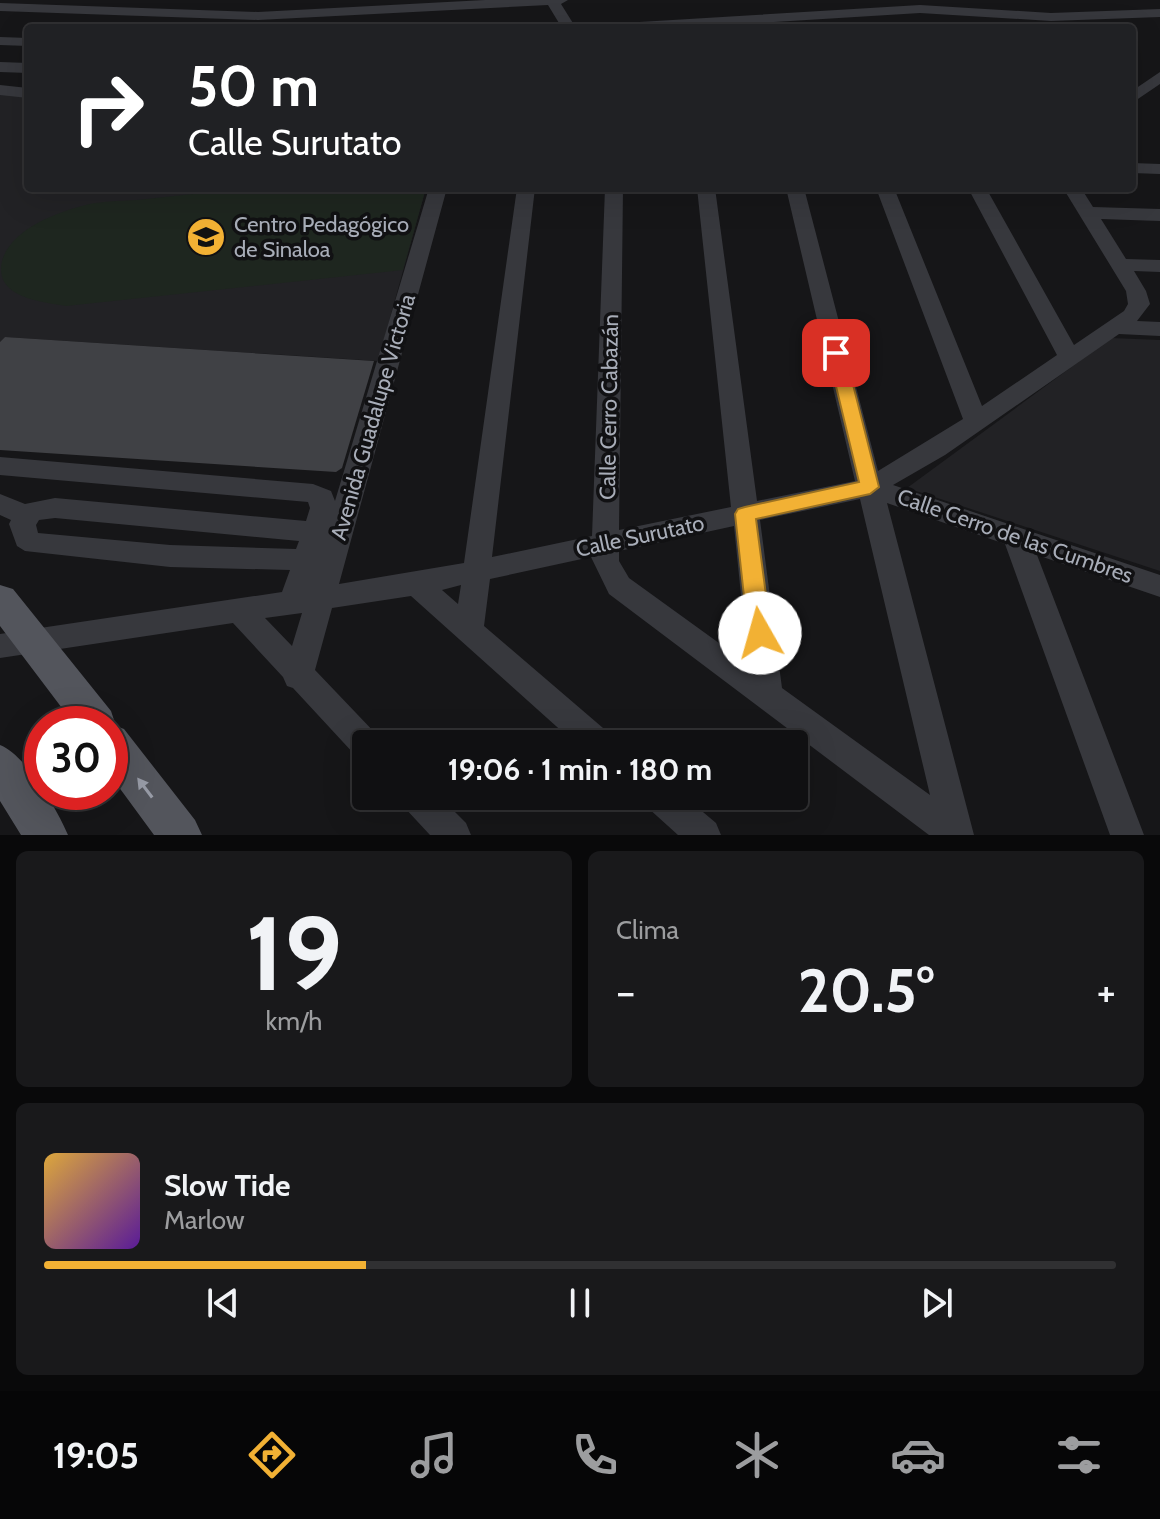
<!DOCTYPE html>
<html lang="es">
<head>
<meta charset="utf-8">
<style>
  body { margin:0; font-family:Cabin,sans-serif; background:#19191b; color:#f1f3f6; height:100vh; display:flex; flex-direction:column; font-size:30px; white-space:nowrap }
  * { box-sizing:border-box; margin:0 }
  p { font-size:26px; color:#9c9d9f }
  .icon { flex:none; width:44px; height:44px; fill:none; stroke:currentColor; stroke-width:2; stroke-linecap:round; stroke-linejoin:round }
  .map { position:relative; height:835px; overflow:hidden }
  .drawer { display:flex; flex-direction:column; gap:16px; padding:16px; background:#09090a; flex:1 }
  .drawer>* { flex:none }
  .hud { position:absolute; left:24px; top:24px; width:1112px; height:168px; border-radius:8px; box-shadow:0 8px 32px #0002,0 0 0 2px #303032; background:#202124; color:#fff; overflow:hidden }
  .speed { position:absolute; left:24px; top:706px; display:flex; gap:16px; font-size:40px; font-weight:700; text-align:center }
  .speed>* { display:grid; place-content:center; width:104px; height:104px; border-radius:50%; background:#101012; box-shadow:0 8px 32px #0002,0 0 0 2px #303032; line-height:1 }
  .speed .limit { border:12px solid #d22; background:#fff; color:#111 }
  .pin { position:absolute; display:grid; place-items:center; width:68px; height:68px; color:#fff; margin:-34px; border-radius:16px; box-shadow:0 4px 12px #0006 }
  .me { position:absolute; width:88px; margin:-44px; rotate:353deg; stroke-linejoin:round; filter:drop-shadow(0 0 6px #0008) }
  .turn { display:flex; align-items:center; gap:28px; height:168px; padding:0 32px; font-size:36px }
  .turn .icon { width:104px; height:104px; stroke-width:2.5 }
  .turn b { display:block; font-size:56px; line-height:68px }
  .big { font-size:60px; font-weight:700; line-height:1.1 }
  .drawer .widget { flex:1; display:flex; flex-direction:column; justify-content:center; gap:12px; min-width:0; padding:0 28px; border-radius:12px; background:#19191b }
  .drawer .dial { align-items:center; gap:0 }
  .dial b { font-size:104px; line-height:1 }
  .song { display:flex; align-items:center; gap:24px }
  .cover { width:96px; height:96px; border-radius:12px; background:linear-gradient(135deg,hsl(40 70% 55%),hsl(270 70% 35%)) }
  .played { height:8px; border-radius:4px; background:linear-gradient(90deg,#f2b134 30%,#303032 30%) }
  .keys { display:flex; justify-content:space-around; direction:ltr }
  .heat { display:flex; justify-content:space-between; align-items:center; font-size:44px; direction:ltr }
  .drawer .tiles { flex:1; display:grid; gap:16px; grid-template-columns:1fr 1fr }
  .widget:last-child { grid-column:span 2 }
  .trip { position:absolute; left:352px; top:730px; width:456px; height:80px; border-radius:8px; background:#101012; box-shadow:0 8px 32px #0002,0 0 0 2px #303032; font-weight:700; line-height:80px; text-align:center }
  .tab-bar { display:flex; height:128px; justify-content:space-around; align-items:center; background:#060607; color:#9c9d9f }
  .tab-bar .icon { width:56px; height:56px }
  .tab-bar .selected { color:#f2b134 }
  .tab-bar b { font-size:36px; color:#f1f3f6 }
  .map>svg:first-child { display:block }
  .built { fill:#222225 }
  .green { fill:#1e261f }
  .building { fill:#404145 }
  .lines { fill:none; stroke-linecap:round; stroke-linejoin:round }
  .minor { fill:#37383d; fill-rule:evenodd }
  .major { fill:#53555c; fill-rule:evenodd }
  .oneway { fill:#979ba6 }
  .route { fill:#f2b134; stroke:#9d7322; stroke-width:2 }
  .labels { text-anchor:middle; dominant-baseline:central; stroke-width:7; stroke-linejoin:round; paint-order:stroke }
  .poi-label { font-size:22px; fill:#a8adb8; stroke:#111113; text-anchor:start }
  .street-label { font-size:22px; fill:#a8adb8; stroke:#111113 }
</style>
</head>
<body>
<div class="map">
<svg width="1160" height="835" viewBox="0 0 1160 835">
  <rect width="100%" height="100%" fill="#161618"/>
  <path class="built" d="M0 94 28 97V188H426L378 361 5 337 0 342Z
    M1111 338 1160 340V571L907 488Z"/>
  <path class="green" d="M248 188H426L403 270 66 306C44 302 3 299 1 271 0 234 54 213 82 206 99 201 119 201 137 200 174 196 211 192 248 188Z"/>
  <path class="building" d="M5 337 374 361 342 468 336 472 0 450V342Z"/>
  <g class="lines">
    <path class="minor" d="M485 0H568L561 4 576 28H562L548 5 258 20 0 11V3L258 12Z
      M920 5 1051 13 1160 9V17L1051 21 920 13 675 28H599L606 24Z
      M0 37 28 38V46L0 45Z
      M0 62 28 63V73L0 72Z
      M1160 72V84L1132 103V91Z
      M0 85 28 88V98L0 95Z
      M1132 163 1160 164V174L1132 173Z
      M429 188H447L339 584 464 563 517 188H535L492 557 592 536 605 188H623L619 530 731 507 697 188H715L757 501 855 481 786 188H804L878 471 963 419 876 188H894L982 406 1057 355 968 188H986L1074 345 1124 311 1128 304 1126 291 1063 188H1081L1093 207 1160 209V221L1101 219 1126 259 1160 260V272L1134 271 1146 291 1150 304 1137 321 1160 322V336L1119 334 945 455 893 485 1160 575V597L1037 555 1144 835H1110L1005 544 887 503 974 835H929L609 594 591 557 490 579 484 626 610 734 615 744H576L411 596 332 608 315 670 377 735 382 744H366V760L355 755 293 688 287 686 283 677 233 623 0 658V634L282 592 290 570 170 567 25 551 17 546 9 524 11 520 0 515V494L25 504 55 498 306 521 310 508 308 502 0 475V457L313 484 331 491 335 501ZM860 499 930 795 782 688 760 520ZM55 518 299 541 296 549 170 545 38 533 36 525 39 520ZM734 526 748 664 629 578 619 561V551ZM461 585 458 604 442 590ZM302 613 292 646 265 618Z
      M399 796H439L466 823 471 835H430L404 807Z
      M642 796H684L716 823 721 835H678L647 807Z"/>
    <path class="major" d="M0 585 13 589 111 711 116 726 124 729 195 820 202 835H154L110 775V724H74L0 626Z
      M0 745C26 755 57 809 68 835H21L0 801Z"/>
  </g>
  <defs><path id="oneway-solid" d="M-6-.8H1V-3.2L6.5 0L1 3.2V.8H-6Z" transform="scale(2)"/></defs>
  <use class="oneway" href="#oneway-solid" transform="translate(145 788) rotate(-127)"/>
  <path class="route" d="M836 348 845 353 879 487 870 494 756 519 771 633 768 639 760 642 752 639 748 633 735 514 738 509 745 507 859 482 828 353Z"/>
  <defs>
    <g id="university-disc" transform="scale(2)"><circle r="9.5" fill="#f2b134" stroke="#111113"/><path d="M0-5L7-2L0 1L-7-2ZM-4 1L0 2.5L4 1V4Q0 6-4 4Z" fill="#111"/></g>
  </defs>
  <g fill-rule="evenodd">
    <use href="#university-disc" x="206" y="237"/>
  </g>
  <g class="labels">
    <g class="poi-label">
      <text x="234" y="224">Centro Pedagógico<tspan x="234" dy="25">de Sinaloa</tspan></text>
    </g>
    <g class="street-label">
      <text transform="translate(609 407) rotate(-89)">Calle Cerro Cabazán</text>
      <text transform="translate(373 417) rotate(-74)">Avenida Guadalupe Victoria</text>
      <text transform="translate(640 536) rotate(-12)">Calle Surutato</text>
      <text transform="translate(1015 536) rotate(19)">Calle Cerro de las Cumbres</text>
    </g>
  </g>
</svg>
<div class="speed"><div class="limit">30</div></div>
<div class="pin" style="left:836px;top:353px;background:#d93025"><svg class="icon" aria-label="arrive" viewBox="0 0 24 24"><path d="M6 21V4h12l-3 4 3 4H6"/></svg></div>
<svg class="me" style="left:760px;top:633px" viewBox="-20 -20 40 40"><circle r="19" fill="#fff"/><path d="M0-13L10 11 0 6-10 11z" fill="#f2b134"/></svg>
<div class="trip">19:06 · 1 min · 180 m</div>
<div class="hud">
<div class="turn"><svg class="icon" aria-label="right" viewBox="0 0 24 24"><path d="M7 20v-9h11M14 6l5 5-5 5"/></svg><div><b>50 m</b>Calle Surutato</div></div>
</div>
</div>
<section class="drawer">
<div class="tiles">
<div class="widget dial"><b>19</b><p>km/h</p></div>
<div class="widget"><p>Clima</p>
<div class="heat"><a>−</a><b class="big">20.5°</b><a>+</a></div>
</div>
<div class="widget">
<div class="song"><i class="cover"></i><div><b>Slow Tide</b><p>Marlow</p></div></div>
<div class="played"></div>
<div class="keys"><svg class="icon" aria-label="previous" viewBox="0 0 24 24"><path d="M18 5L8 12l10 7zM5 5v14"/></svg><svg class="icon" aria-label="pause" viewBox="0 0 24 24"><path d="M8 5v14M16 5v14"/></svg><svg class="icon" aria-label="next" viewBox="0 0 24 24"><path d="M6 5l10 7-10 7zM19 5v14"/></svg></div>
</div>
</div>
</section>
<nav class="tab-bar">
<b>19:05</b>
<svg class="icon selected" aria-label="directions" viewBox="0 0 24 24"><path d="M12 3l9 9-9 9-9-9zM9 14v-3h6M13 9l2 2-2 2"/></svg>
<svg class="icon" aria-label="music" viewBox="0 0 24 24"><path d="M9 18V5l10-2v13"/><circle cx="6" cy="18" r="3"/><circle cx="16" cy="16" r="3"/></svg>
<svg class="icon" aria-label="phone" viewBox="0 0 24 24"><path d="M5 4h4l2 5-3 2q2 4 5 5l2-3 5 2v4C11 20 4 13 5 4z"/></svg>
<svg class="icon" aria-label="climate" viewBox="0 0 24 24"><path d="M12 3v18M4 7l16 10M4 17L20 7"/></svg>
<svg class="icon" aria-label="car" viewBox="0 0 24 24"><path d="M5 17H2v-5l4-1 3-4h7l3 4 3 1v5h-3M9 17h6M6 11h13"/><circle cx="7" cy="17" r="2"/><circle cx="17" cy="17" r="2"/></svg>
<svg class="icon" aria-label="filters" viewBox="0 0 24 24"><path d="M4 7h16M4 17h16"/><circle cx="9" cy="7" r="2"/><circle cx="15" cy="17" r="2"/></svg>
</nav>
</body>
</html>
